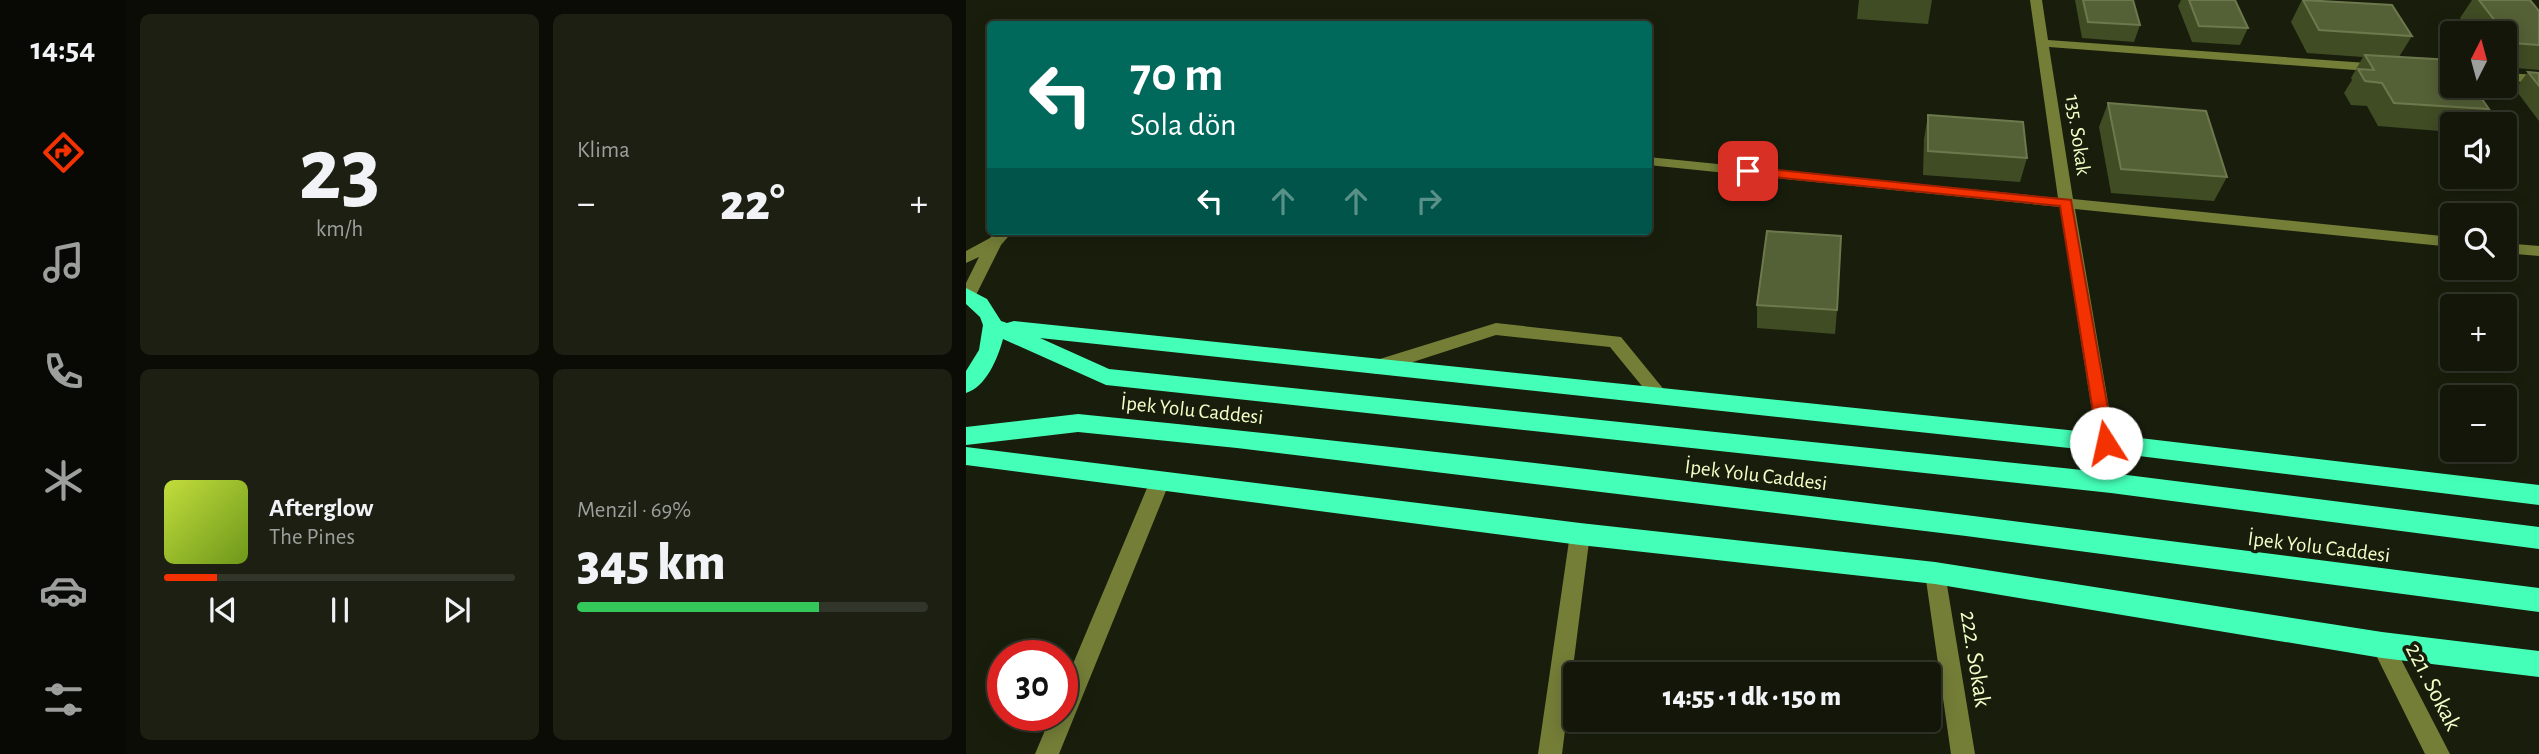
<!DOCTYPE html>
<html lang="tr">
<head>
<meta charset="utf-8">
<style>
  body { margin:0; font-family:"Alegreya Sans",sans-serif; background:#1c1f12; color:#f1f3f6; height:100vh; display:flex; flex-direction:column; font-size:26px; white-space:nowrap }
  * { box-sizing:border-box; margin:0 }
  p { font-size:23px; color:#9d9f9c }
  .icon { flex:none; width:38px; height:38px; fill:none; stroke:currentColor; stroke-width:2; stroke-linecap:round; stroke-linejoin:round }
  .map { position:relative; flex:1; overflow:hidden }
  .side { display:flex; flex-direction:column; gap:14px; padding:14px; background:#0a0c05; width:840px }
  .side>* { flex:none }
  .guide { position:absolute; left:21px; top:21px; width:665px; height:214px; border-radius:7px; box-shadow:0 4px 18px #0003,0 0 0 2px #32352a; background:#00695c; color:#fff; overflow:hidden }
  .needle { width:46px; rotate:6deg }
  .buttons { position:absolute; left:1474px; top:21px; display:grid; gap:14px }
  .buttons a { display:grid; place-items:center; width:77px; height:77px; border-radius:7px; background:#131609; box-shadow:0 4px 18px #0003,0 0 0 2px #32352a; font-size:35px }
  .speed { position:absolute; left:21px; top:640px; display:flex; gap:14px; font-size:35px; font-weight:700; text-align:center }
  .speed>* { display:grid; place-content:center; width:91px; height:91px; border-radius:50%; background:#131609; box-shadow:0 4px 18px #0003,0 0 0 2px #32352a; line-height:1 }
  .speed .limit { border:10px solid #d22; background:#fff; color:#111 }
  .pin { position:absolute; display:grid; place-items:center; width:60px; height:60px; color:#fff; margin:-30px; border-radius:14px; box-shadow:0 4px 10px #0006 }
  .me { position:absolute; width:77px; margin:-38px; rotate:350deg; stroke-linejoin:round; filter:drop-shadow(0 0 5px #0008) }
  .turn { display:flex; align-items:center; gap:24px; height:147px; padding:0 28px; font-size:32px }
  .turn .icon { width:91px; height:91px; stroke-width:2.5 }
  .turn b { display:block; font-size:49px; line-height:60px }
  .lanes { display:flex; align-items:center; height:66px; padding:0 28px; background:#0003; justify-content:center; gap:35px; direction:ltr }
  .lanes .off { opacity:.35 }
  .big { font-size:52px; font-weight:800; line-height:1.1 }
  .side .card { flex:1; display:flex; flex-direction:column; justify-content:center; gap:10px; min-width:0; padding:0 24px; border-radius:10px; background:#1c1f12 }
  .side .dial { align-items:center; gap:0 }
  .dial b { font-size:91px; line-height:1 }
  .song { display:flex; align-items:center; gap:21px }
  .cover { width:84px; height:84px; border-radius:10px; background:linear-gradient(135deg,hsl(70 70% 55%),hsl(80 70% 35%)) }
  .played { height:7px; border-radius:4px; background:linear-gradient(90deg,#f43100 15%,#32352a 15%) }
  .keys { display:flex; justify-content:space-around; direction:ltr }
  .heat { display:flex; justify-content:space-between; align-items:center; font-size:38px; direction:ltr }
  .charge { height:10px; border-radius:5px; background:linear-gradient(90deg,#34c759 69%,#32352a 0) }
  .side .tiles { flex:1; display:grid; gap:14px; grid-template-columns:repeat(2,1fr) }
  .trip { position:absolute; left:597px; top:662px; width:378px; height:70px; border-radius:7px; background:#131609; box-shadow:0 4px 18px #0003,0 0 0 2px #32352a; font-weight:800; line-height:70px; text-align:center }
  main { display:flex; flex:1; min-height:0 }
  .dock { display:flex; flex-direction:column; width:126px; justify-content:space-around; align-items:center; background:#080904; color:#9d9f9c }
  .dock .icon { width:49px; height:49px }
  .dock .active { color:#f43100 }
  .dock b { font-size:32px; color:#f1f3f6 }
  .map>svg:first-child { display:block }
  .lines { fill:none; stroke-linecap:round; stroke-linejoin:round }
  .minor { fill:#747e37; fill-rule:evenodd }
  .highway { fill:#44ffb8; fill-rule:evenodd }
  .wall { fill:#404c24 }
  .building { fill:#546036; stroke:#6d794d; stroke-width:2 }
  .route { fill:#f43100; stroke:#9f2000; stroke-width:2 }
  .labels { text-anchor:middle; dominant-baseline:central; stroke-width:7; stroke-linejoin:round; paint-order:stroke }
  .street-label { font-size:21px; fill:#f3ffc9; stroke:#191e0c }
  .near-street-label { font-size:24px; fill:#f3ffc9; stroke:#191e0c }
</style>
</head>
<body>
<main>
<nav class="dock">
<b>14:54</b>
<svg class="icon active" aria-label="directions" viewBox="0 0 24 24"><path d="M12 3l9 9-9 9-9-9zM9 14v-3h6M13 9l2 2-2 2"/></svg>
<svg class="icon" aria-label="music" viewBox="0 0 24 24"><path d="M9 18V5l10-2v13"/><circle cx="6" cy="18" r="3"/><circle cx="16" cy="16" r="3"/></svg>
<svg class="icon" aria-label="phone" viewBox="0 0 24 24"><path d="M5 4h4l2 5-3 2q2 4 5 5l2-3 5 2v4C11 20 4 13 5 4z"/></svg>
<svg class="icon" aria-label="climate" viewBox="0 0 24 24"><path d="M12 3v18M4 7l16 10M4 17L20 7"/></svg>
<svg class="icon" aria-label="car" viewBox="0 0 24 24"><path d="M5 17H2v-5l4-1 3-4h7l3 4 3 1v5h-3M9 17h6M6 11h13"/><circle cx="7" cy="17" r="2"/><circle cx="17" cy="17" r="2"/></svg>
<svg class="icon" aria-label="filters" viewBox="0 0 24 24"><path d="M4 7h16M4 17h16"/><circle cx="9" cy="7" r="2"/><circle cx="15" cy="17" r="2"/></svg>
</nav>
<section class="side">
<div class="tiles">
<div class="card dial"><b>23</b><p>km/h</p></div>
<div class="card"><p>Klima</p>
<div class="heat"><a>−</a><b class="big">22°</b><a>+</a></div>
</div>
<div class="card">
<div class="song"><i class="cover"></i><div><b>Afterglow</b><p>The Pines</p></div></div>
<div class="played"></div>
<div class="keys"><svg class="icon" aria-label="previous" viewBox="0 0 24 24"><path d="M18 5L8 12l10 7zM5 5v14"/></svg><svg class="icon" aria-label="pause" viewBox="0 0 24 24"><path d="M8 5v14M16 5v14"/></svg><svg class="icon" aria-label="next" viewBox="0 0 24 24"><path d="M6 5l10 7-10 7zM19 5v14"/></svg></div>
</div>
<div class="card"><p>Menzil · 69%</p><b class="big">345 km</b><div class="charge"></div></div>
</div>
</section>
<div class="map">
<svg width="1573" height="754" viewBox="0 0 1573 754">
  <rect width="100%" height="100%" fill="#191e0c"/>
  <g class="lines">
    <path class="minor" d="M1064 0H1076L1082 40 1415 64 1421 68 1415 72 1083 47 1107 199 1486 237V247L1109 209 1149 443 1147 448 1140 451 1133 448 1131 443 1094 207 682 165V157L1092 198Z
      M1538 73 1573 75V83L1538 81Z
      M30 231H47L35 245 8 299 0 300V283L13 257 0 263V251L24 238Z
      M1538 243 1573 246V256L1538 253Z
      M530 323 655 337 704 397 701 402H689L644 347 530 335 410 374 404 372 401 367 404 362Z
      M194 473 201 475 204 481 93 754H69L85 716H96V690L184 481 187 475Z
      M614 525 621 528 624 534 596 754H572L604 534 607 528Z
      M969 564 976 566 979 573 1009 754H985L959 573 962 566Z
      M1416 634 1424 638 1484 754H1459L1405 645 1408 638Z"/>
    <path class="highway" d="M0 288 21 299 35 321 41 323 48 321 1140 434 1573 485V505L1140 452 74 338 143 369 1145 473 1573 527V549L1145 493 140 385 37 339C32 358 20 387 0 393V371L13 350 17 325 14 317 0 304Z
      M112 414C600 462 1087 526 1573 588V612L1000 536 271 448 112 432 0 445V427Z
      M0 447 614 523 969 562 1416 632 1573 651V677L1416 658 969 584 614 545 0 465Z"/>
  </g>
  <path class="wall" d="M893 0H966L962 24 891 19Z
    M1109 0H1167L1174 25 1168 42 1116 38Z
    M1215 0H1269L1282 28 1274 45 1226 42 1212 6Z
    M1336 0H1351L1446 36 1433 57 1523 109 1512 124H1486V132L1412 126 1401 106 1385 105 1378 93 1386 80 1385 78 1397 57 1341 53 1325 22Z
    M1506 0H1564L1573 11V70L1538 67V33H1505L1494 18Z
    M1562 72 1573 73V121L1549 89Z
    M1142 103 1261 177 1248 201 1145 193 1133 127Z
    M962 115 1061 158 1054 182 957 175 958 139Z
    M791 305 871 310 869 334 791 328Z"/>
  <path class="building" d="M1117 0H1167L1174 25 1122 22Z
    M1223 0H1269L1282 28 1233 26Z
    M1337 0 1426 5 1446 36 1353 30Z
    M1513 0H1564L1573 11V45L1546 43Z
    M1399 55 1486 60V86H1507L1523 109 1428 103 1416 83 1399 81 1392 69 1408 70Z
    M1562 72 1573 73V86Z
    M1142 103 1240 111 1261 177 1155 169Z
    M962 115 1057 122 1061 158 962 151Z
    M801 231 875 236 871 310 791 305Z"/>
  <path class="route" d="M782 167 1105 200 1148 443 1146 447H1134L1132 443 1094 206 778 174 776 171Z"/>
  <g class="labels">
    <g class="street-label">
      <text transform="translate(1112 135) rotate(82)">135. Sokak</text>
      <text transform="translate(226 410) rotate(6)">İpek Yolu Caddesi</text>
      <text transform="translate(790 475) rotate(7)">İpek Yolu Caddesi</text>
      <text transform="translate(1353 547) rotate(7)">İpek Yolu Caddesi</text>
    </g>
    <g class="near-street-label">
      <text transform="translate(1009 659) rotate(81)">222. Sokak</text>
      <text transform="translate(1467 687) rotate(63)">221. Sokak</text>
    </g>
  </g>
</svg>
<div class="buttons">
<a><svg class="needle" viewBox="-14 -14 28 28"><path d="M0-13l5 13h-10z" fill="#e53935"/><path d="M0 13l5-13h-10z" fill="#9d9f9c"/></svg></a>
<a><svg class="icon" aria-label="sound" viewBox="0 0 24 24"><path d="M4 9h4l5-4v14l-5-4H4zM17 9q2 3 0 6"/></svg></a>
<a><svg class="icon" aria-label="search" viewBox="0 0 24 24"><circle cx="10" cy="10" r="6"/><path d="M15 15l6 6"/></svg></a>
<a>+</a>
<a>−</a>
</div>
<div class="speed"><div class="limit">30</div></div>
<div class="pin" style="left:782px;top:171px;background:#d93025"><svg class="icon" aria-label="arrive" viewBox="0 0 24 24"><path d="M6 21V4h12l-3 4 3 4H6"/></svg></div>
<svg class="me" style="left:1140px;top:443px" viewBox="-20 -20 40 40"><circle r="19" fill="#fff"/><path d="M0-13L10 11 0 6-10 11z" fill="#f43100"/></svg>
<div class="trip">14:55 · 1 dk · 150 m</div>
<div class="guide">
<div class="turn"><svg class="icon" aria-label="left" viewBox="0 0 24 24"><path d="M17 20v-9H6M10 6l-5 5 5 5"/></svg><div><b>70 m</b>Sola dön</div></div>
<div class="lanes"><svg class="icon" aria-label="left" viewBox="0 0 24 24"><path d="M17 20v-9H6M10 6l-5 5 5 5"/></svg><svg class="icon off" aria-label="ahead" viewBox="0 0 24 24"><path d="M12 20V5M6 11l6-6 6 6"/></svg><svg class="icon off" aria-label="ahead" viewBox="0 0 24 24"><path d="M12 20V5M6 11l6-6 6 6"/></svg><svg class="icon off" aria-label="right" viewBox="0 0 24 24"><path d="M7 20v-9h11M14 6l5 5-5 5"/></svg></div>
</div>
</div>
</main>
</body>
</html>
